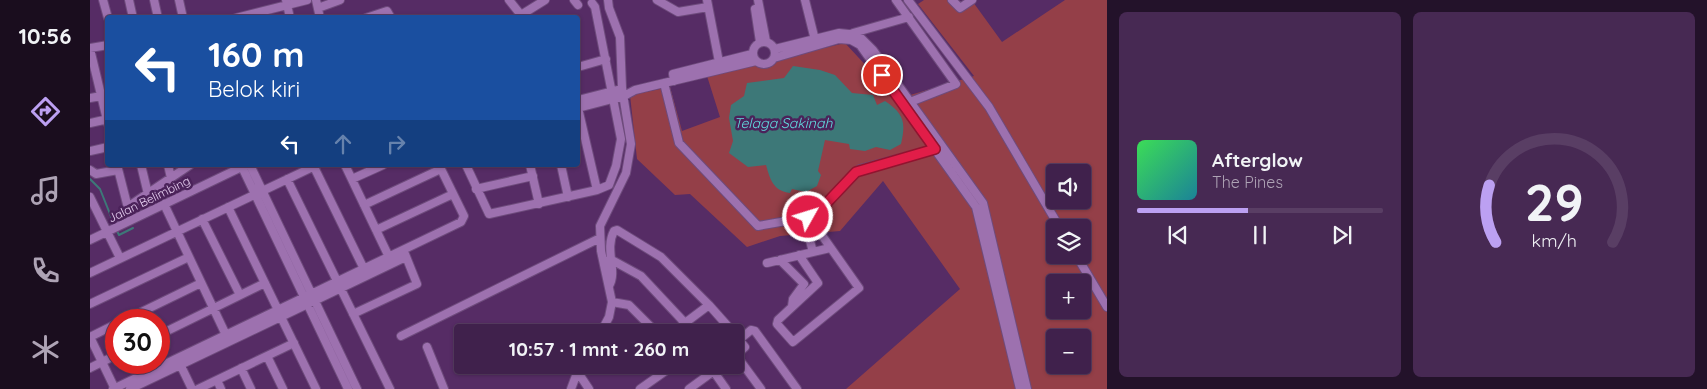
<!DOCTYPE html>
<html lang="id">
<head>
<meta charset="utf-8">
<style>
  body { margin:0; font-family:Quicksand,sans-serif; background:#472953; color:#f1f3f6; height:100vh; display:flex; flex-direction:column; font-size:19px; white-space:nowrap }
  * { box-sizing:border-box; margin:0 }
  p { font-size:16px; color:#aea3b5 }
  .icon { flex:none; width:28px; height:28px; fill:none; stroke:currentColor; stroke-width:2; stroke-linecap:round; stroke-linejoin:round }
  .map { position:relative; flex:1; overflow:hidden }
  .panel { display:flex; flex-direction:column; gap:12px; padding:12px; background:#23122a; width:600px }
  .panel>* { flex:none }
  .hud { position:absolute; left:15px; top:15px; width:475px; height:152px; border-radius:5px; box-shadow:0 1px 4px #0004,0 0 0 1px #593e64; background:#1a4fa0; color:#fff; overflow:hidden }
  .tools { position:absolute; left:956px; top:164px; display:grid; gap:10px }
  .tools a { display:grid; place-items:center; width:45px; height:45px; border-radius:5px; background:#40214c; box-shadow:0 1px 4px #0004,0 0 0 1px #593e64; font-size:25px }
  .speed { position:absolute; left:15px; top:309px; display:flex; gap:10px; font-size:25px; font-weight:700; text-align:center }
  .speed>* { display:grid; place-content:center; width:65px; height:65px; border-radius:50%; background:#40214c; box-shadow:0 1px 4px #0004,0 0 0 1px #593e64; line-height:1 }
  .speed .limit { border:8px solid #d22; background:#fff; color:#111 }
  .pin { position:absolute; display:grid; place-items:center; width:42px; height:42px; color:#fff; margin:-21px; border:2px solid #fff; border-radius:50%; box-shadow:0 1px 5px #0007 }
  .me { position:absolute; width:55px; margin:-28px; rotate:51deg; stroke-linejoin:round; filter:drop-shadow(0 0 4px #0008) }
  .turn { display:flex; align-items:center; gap:18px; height:105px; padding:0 20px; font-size:22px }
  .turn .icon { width:65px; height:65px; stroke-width:2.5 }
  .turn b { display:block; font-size:35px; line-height:42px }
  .lanes { display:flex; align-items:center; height:48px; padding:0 20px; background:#0003; justify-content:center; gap:25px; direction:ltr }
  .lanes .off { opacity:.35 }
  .panel .card { flex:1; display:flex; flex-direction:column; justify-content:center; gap:8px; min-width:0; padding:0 18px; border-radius:8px; background:#472953 }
  .panel .dial { align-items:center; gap:0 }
  .dial svg { height:130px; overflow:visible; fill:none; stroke:#593e64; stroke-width:7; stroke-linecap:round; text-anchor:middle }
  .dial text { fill:#f1f3f6; stroke:none }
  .song { display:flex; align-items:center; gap:15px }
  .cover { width:60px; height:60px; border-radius:8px; background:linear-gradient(135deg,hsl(130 70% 55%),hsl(190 70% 35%)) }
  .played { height:5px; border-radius:2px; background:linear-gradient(90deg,#bca0f2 45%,#593e64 45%) }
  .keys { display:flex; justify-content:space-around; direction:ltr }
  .panel .tiles { flex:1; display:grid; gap:12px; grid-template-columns:repeat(2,1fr) }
  .trip { position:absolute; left:364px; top:324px; width:290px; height:50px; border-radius:5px; background:#40214c; box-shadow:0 1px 4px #0004,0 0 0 1px #593e64; font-weight:800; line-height:50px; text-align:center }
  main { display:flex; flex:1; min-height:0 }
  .dock { display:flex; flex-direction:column; width:90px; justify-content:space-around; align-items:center; background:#1a0d1e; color:#aea3b5 }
  .dock .icon { width:35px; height:35px }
  .dock .active { color:#bca0f2 }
  .dock b { font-size:22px; color:#f1f3f6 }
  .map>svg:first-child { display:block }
  .green { fill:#943f48; fill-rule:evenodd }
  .water { fill:#3d7878 }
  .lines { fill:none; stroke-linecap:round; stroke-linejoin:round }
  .stream { stroke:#3d7878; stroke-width:2 }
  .street-casing { stroke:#6e4b7c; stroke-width:10 }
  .street { stroke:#9d71af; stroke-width:8 }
  .route-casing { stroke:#92132f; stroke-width:12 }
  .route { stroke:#e11d48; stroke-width:9 }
  .labels { text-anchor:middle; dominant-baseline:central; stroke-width:5; stroke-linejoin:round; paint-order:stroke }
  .street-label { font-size:12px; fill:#e8d1f2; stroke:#4b225a }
  .water-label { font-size:14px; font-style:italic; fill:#61ddde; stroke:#4b225a }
</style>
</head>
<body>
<main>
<nav class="dock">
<b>10:56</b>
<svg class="icon active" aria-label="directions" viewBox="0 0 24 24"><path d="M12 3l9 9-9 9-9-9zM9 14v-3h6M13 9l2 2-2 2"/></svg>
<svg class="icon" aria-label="music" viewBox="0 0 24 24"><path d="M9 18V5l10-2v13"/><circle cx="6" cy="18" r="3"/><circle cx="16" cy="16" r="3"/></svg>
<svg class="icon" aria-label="phone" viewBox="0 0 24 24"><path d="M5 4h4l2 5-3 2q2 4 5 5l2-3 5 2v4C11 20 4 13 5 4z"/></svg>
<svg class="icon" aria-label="climate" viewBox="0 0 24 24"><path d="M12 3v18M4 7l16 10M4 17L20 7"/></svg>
</nav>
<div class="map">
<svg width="1017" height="389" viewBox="0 0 1017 389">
  <rect width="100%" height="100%" fill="#562c65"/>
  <path class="green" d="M834 0H861L869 11 883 2 912 42 975 0H1017V389H756L870 289 793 181 750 231 690 236 657 247 600 194 585 195 547 159 540 95 580 87 592 131 630 117 617 76 755 43 807 99 884 76 828 4ZM965 172H992V200H965ZM965 228H992V255H965ZM965 282H992V310H965ZM965 338H992V365H965Z"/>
  <path class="water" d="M703 66 730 70 745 75 762 93 783 95 787 105 795 101C814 114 816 122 811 144L800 150 786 147 775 151 760 149 759 144 735 140 728 171 731 175 727 186 716 192 702 189 700 193C683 191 680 179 676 165L658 167 639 153 643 141 639 118 641 105 654 96 657 83 694 78Z"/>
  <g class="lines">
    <path class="stream" d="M0 179 10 189 24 224
      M26 229 29 235 43 228"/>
    <g class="street-casing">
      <path id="street" d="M13 0 18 18
        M39 0 43 18
        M64 0 68 18
        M89 0 93 18
        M196 0 200 18
        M226 0 230 18
        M419 0 431 15 455 0
        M484 0 488 5
        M567 0 588 12 618 7
        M617 0 629 62
        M668 0 676 41
        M715 0 726 44
        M806 0 866 84 815 104
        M818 0 899 107 970 228
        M862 0 870 8 882 0
        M228 8 250 0
        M665 9 670 42
        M146 18 217 0
        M276 18 297 11 301 18
        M763 33 819 17
        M663 53a11 11 0 1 1 22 0a11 11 0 1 1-22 0Z
        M0 48 18 45
        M0 49 18 124
        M685 49 749 33 768 35 783 50 893 203 937 389
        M684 58 749 39 761 40 770 45 886 207 930 389
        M488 67 516 59
        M584 81 583 74 662 54
        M574 83 589 143 668 226 719 217 731 209 770 169 848 148
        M0 98 11 96
        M488 100 527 90
        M488 108 534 96 545 90 666 61
        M488 108 507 190
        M0 123 18 119
        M0 151 18 147
        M27 165 37 204 39 206 100 165
        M51 165 58 194
        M78 165 81 178
        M160 165 267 389
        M255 165 299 257
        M376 165 399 214 507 190 519 185 526 166 531 139 505 7 502 3
        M440 165 449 204
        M471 165 478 197
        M152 167 258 389
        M224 167 274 269
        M0 170 6 174 28 170
        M197 179 300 389
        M262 179 293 165
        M386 189 443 176
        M0 197 30 258
        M74 204 136 335
        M274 205 351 169
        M138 207 188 310
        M112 219 150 295
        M714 219 723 252
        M286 230 363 194
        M0 240 156 165
        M709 255 728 283 688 320 687 324 703 342 769 288 719 217
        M986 255 1017 307
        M520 259 551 276 595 323
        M690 260 714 284 703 299 702 306
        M677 263 740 248
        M0 273 227 165
        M519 286C528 271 514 250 524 231L527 230 571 257 619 305 643 332
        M522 302 539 305 566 332
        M0 304 99 257
        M263 314 327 284 315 254
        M191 317 226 389
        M35 320 111 283
        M511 332 519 317 522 302 511 251 510 226 536 173 541 144 532 88 530 37 519 8 518 0
        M583 332 619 305
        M629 332 637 326
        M69 335 175 283
        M311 336 510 238
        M0 337 25 389
        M0 337 26 324
        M649 340 661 330 665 331 707 389
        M337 347 354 389
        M646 355 671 389
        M177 356 193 389
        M645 356 655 347 647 337
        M89 362 102 389
        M0 368 26 355
        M151 368 161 389
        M487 371 499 389
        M624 372 636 389
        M127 380 131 389
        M23 389 371 222 374 216 349 165
        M40 389 316 257
        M108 389 204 343
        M481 389 490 365
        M550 389 584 365
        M599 389 632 365"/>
    </g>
    <use href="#street" class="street"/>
  </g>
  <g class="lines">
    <g class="route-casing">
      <path id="route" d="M718 217 731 209 766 172 845 149 792 75"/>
    </g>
    <use href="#route" class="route"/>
  </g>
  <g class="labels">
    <g class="street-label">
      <text transform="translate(59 199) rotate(-26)">Jalan Belimbing</text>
    </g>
    <g class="water-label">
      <text x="693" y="123">Telaga Sakinah</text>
    </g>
  </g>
</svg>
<div class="tools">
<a><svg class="icon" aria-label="sound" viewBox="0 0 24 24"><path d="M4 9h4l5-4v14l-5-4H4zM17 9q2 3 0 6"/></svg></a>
<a><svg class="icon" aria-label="layers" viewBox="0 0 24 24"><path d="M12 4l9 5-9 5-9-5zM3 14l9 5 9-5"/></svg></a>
<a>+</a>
<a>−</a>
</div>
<div class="speed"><div class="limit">30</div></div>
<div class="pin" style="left:792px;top:75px;background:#d93025"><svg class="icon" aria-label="arrive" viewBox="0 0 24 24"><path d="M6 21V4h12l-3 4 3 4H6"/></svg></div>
<svg class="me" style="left:718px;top:217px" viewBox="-20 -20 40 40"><circle r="17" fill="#e11d48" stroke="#fff" stroke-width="3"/><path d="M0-11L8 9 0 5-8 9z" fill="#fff"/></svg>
<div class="trip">10:57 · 1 mnt · 260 m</div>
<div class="hud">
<div class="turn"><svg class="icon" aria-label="left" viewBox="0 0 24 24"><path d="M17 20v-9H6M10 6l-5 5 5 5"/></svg><div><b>160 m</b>Belok kiri</div></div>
<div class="lanes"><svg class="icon" aria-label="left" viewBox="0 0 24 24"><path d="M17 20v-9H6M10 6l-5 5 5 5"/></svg><svg class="icon off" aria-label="ahead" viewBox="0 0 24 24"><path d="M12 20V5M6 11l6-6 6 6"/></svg><svg class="icon off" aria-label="right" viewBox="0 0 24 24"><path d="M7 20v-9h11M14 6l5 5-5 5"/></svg></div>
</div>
</div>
<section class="panel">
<div class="tiles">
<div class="card">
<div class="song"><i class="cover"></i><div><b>Afterglow</b><p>The Pines</p></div></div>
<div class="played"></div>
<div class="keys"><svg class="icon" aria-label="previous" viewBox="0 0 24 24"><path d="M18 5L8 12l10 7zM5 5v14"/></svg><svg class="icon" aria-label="pause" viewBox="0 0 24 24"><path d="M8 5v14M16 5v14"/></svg><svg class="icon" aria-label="next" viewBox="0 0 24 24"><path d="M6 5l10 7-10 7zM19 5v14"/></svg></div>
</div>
<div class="card dial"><svg viewBox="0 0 100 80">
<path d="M14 69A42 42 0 1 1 86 69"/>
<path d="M14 69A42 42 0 0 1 10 34" stroke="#bca0f2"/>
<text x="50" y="56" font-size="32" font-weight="700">29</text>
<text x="50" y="72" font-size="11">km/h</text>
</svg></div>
</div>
</section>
</main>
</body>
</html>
